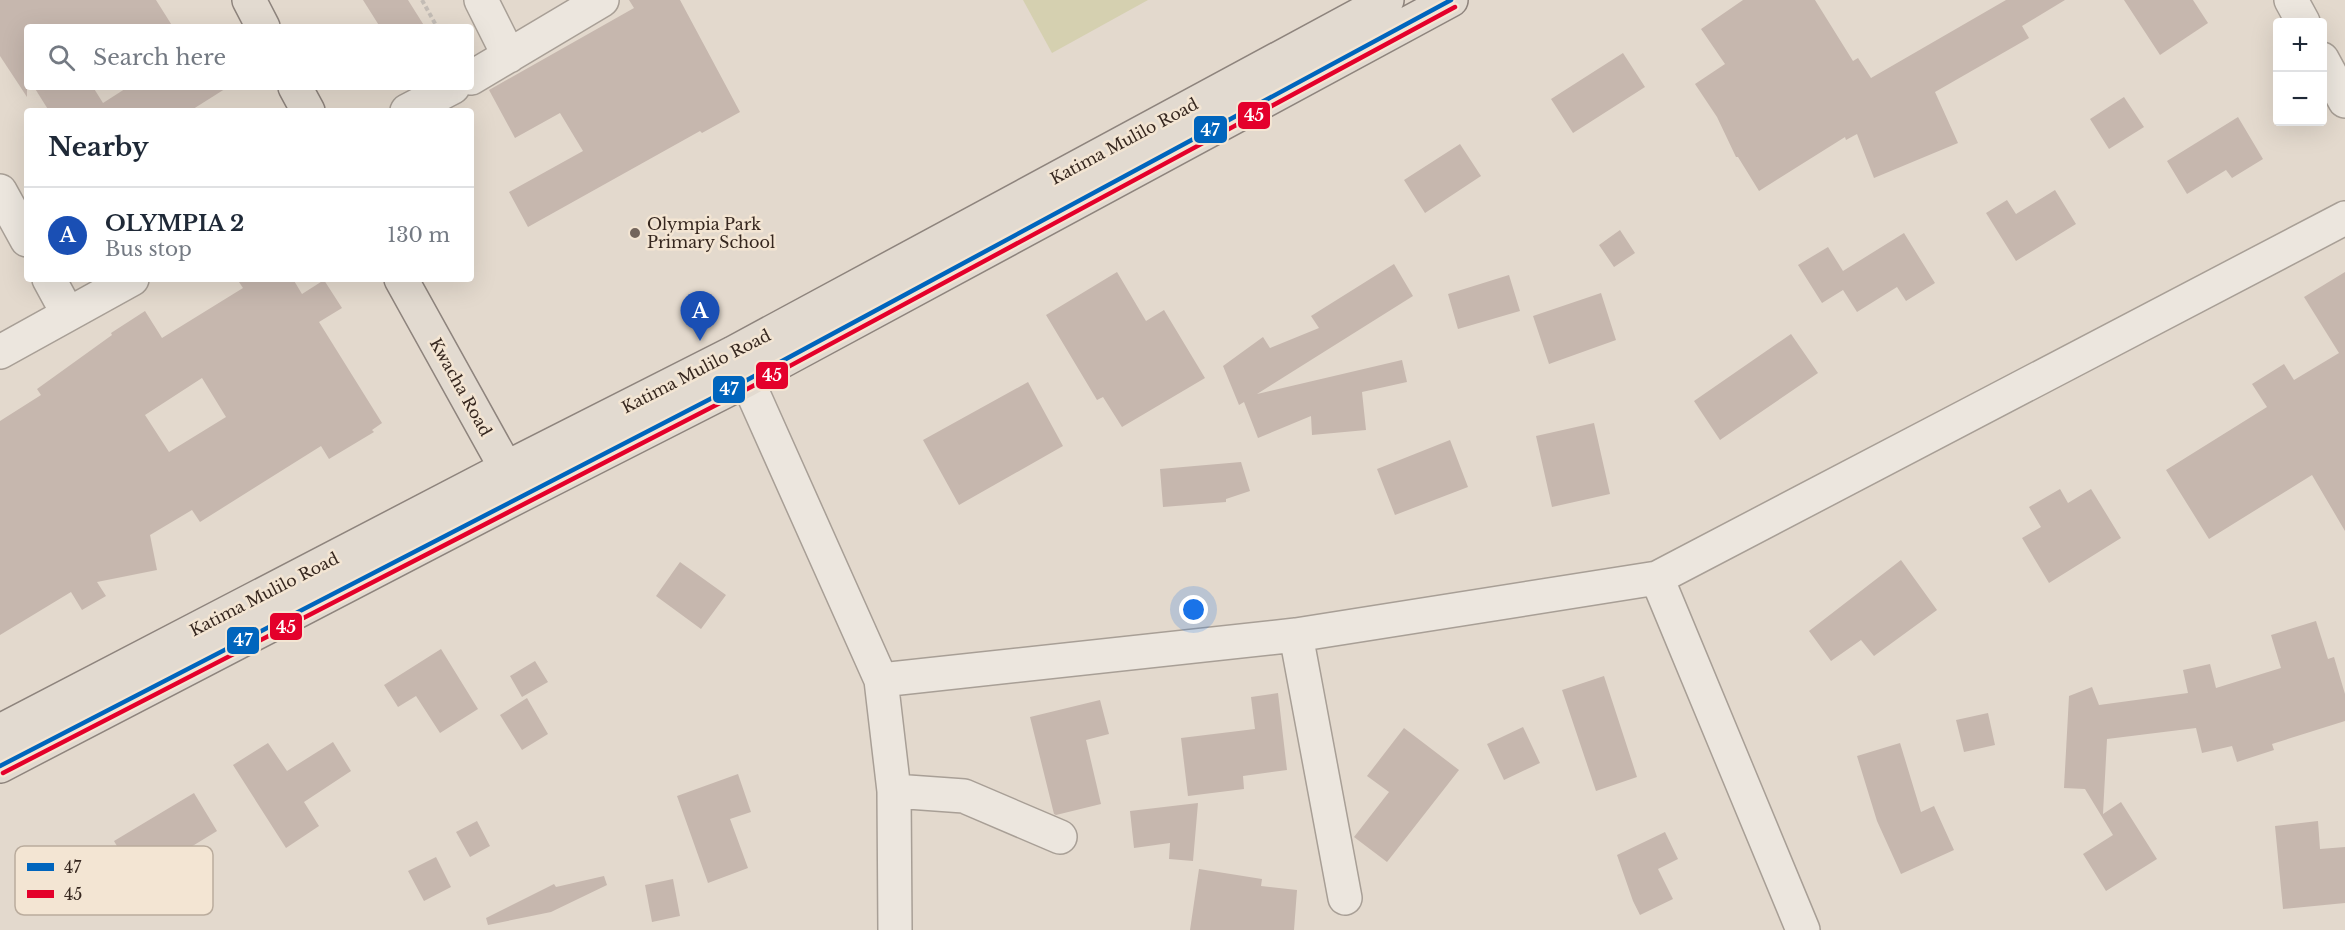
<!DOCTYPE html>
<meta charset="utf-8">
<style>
:root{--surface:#fff;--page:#f6f6f7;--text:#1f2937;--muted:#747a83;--line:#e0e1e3;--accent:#73655c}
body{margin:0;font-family:"Libre Baskerville",serif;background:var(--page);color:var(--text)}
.controls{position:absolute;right:18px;top:18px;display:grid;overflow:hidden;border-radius:6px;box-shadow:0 6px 24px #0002}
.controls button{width:54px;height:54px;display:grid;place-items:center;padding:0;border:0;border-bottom:2px solid var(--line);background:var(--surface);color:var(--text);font:30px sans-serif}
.you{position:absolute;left:1194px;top:610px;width:21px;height:21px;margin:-15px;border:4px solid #fff;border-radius:50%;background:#1a73e8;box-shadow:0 0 0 9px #1a73e833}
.badge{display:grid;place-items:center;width:39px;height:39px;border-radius:50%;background:var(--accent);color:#fff;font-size:20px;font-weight:700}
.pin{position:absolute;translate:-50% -50px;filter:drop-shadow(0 2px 3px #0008)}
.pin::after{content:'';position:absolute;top:32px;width:21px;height:18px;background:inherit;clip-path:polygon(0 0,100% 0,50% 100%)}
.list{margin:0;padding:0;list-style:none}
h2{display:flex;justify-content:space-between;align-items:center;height:78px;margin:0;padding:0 24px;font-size:26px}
h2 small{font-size:20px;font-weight:400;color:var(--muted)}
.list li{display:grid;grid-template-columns:39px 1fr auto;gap:18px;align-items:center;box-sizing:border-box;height:96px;padding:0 24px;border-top:2px solid var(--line)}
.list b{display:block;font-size:22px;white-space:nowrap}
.list p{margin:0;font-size:20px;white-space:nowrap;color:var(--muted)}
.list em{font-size:20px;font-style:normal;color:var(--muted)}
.icon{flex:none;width:33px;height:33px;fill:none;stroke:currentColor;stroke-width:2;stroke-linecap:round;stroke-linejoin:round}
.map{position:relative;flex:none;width:2345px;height:930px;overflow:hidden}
.search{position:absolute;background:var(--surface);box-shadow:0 6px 24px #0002;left:24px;top:24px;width:450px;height:66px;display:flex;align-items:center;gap:15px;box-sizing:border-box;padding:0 21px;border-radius:6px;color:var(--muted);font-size:22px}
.panel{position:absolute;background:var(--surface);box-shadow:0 6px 24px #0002;left:24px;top:108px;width:450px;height:174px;border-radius:6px}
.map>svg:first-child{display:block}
.green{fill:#d5d0b0}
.building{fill:#c6b7ae;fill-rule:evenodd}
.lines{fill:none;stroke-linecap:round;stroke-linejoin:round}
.minor-casing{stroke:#a89f96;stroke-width:36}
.major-casing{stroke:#8e847d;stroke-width:36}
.path{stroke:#c3bcb5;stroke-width:4;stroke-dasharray:4.5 3;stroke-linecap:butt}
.minor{stroke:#ece6de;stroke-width:33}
.major{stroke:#e2dad0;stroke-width:33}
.bus-1-casing{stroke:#f3e5d3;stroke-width:9}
.bus-2-casing{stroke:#f3e5d3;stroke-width:9}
.bus-1{stroke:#0065bd;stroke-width:4.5}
.bus-2{stroke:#e4002b;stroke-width:4.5}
.poi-dot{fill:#73655c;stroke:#f3e5d3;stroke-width:2}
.labels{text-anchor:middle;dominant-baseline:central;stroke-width:5;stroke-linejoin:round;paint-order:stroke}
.street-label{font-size:16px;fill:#36271f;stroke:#f3e5d3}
.poi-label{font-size:16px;fill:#36271f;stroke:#f3e5d3;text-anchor:start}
.key{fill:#f3e5d3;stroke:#baac9d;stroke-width:1.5}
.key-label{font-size:16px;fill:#36271f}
.line-badge{stroke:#f3e5d3;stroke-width:2}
.badge-label{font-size:16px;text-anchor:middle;font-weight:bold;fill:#fff}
</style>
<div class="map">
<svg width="2345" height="930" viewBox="0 0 2345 930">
<rect width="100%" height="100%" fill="#e3d9cd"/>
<path class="green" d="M 1023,0 L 1148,0 L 1052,53 Z"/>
<path class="building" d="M 0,0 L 156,0 L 173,27 L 27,27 L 27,97 L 0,56 Z
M 363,0 L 408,0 L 425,27 L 380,27 Z
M 629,0 L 680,0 L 740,112 L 702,133 L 700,131 L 528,227 L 509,192 L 583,151 L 560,113 L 515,138 L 489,90 L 634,8 Z
M 1743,0 L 1815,0 L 1853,61 L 1858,58 L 1871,78 L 2006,0 L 2065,0 L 2022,26 L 2029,38 L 1935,92 L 1958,143 L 1874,178 L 1857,134 L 1846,140 L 1845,137 L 1759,191 L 1738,157 L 1736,157 L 1717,117 L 1695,84 L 1725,64 L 1701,29 Z
M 2124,0 L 2193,0 L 2208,23 L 2160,55 Z
M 1623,53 L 1645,87 L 1573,133 L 1551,99 Z
M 34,87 L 93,87 L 103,103 L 128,87 L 228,87 L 190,111 L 49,111 Z
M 2124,97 L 2144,127 L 2109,149 L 2090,119 Z
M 2238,117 L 2263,159 L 2232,178 L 2226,170 L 2187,194 L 2167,161 Z
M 1460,144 L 1481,176 L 1425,213 L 1404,180 Z
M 2055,190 L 2076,224 L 2016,261 L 1986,213 L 2007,200 L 2016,214 Z
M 1620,230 L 1635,253 L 1614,267 L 1599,245 Z
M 1904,233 L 1935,283 L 1906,301 L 1897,287 L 1857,312 L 1843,290 L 1822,303 L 1798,265 L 1828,247 L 1843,271 Z
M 1394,264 L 1413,296 L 1257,394 L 1402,360 L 1407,382 L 1362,392 L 1366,430 L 1312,435 L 1311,416 L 1258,438 L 1244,402 L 1239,405 L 1223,366 L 1263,337 L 1270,348 L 1319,328 L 1311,316 Z
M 1117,272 L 1146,321 L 1164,310 L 1205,378 L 1122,427 L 1103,397 L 1097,400 L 1046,315 Z
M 2345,272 L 2345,531 L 2312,475 L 2209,539 L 2166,470 L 2267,407 L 2252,384 L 2284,364 L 2294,380 L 2339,353 L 2304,297 Z
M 1509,275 L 1520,311 L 1458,329 L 1448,294 Z
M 237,279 L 293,279 L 302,294 L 324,280 L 342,308 L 319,322 L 382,423 L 372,430 L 374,432 L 329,459 L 321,446 L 200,522 L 192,510 L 150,535 L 157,570 L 97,582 L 106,596 L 82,610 L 71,592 L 0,635 L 0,421 L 41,395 L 37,389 L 112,335 L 111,333 L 145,311 L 162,338 L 243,288 ZM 202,378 L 226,417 L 169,452 L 145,415 Z
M 1601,293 L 1616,340 L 1549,364 L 1533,316 Z
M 1791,334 L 1818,373 L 1720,440 L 1694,401 Z
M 1028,382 L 1063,446 L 959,505 L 923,440 Z
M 1594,423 L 1610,494 L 1552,507 L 1536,436 Z
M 1450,440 L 1468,487 L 1395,515 L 1377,469 Z
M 1241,462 L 1250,491 L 1226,499 L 1226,502 L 1163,507 L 1160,469 Z
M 2060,489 L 2068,503 L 2091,489 L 2121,538 L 2049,583 L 2022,538 L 2041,527 L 2029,507 Z
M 1901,560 L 1937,610 L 1874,656 L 1861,640 L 1831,661 L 1809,631 Z
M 680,562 L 726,595 L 701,629 L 656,596 Z
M 2316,621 L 2328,659 L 2334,657 L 2345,694 L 2345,721 L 2272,744 L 2274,750 L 2237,762 L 2232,746 L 2202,753 L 2196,728 L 2107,739 L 2103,814 L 2121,802 L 2157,859 L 2106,891 L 2083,854 L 2113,835 L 2085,789 L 2064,788 L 2069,696 L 2092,687 L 2099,705 L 2188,693 L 2183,670 L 2210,664 L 2216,688 L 2281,668 L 2271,635 Z
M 441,649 L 478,709 L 440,733 L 416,696 L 398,707 L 384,685 Z
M 535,661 L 548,682 L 522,697 L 510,676 Z
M 1604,676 L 1637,777 L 1596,791 L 1562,690 Z
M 1278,693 L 1287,770 L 1243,776 L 1244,789 L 1188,796 L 1181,738 L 1255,729 L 1251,697 Z
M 527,698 L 548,734 L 522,750 L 500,715 Z
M 1100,700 L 1109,734 L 1086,740 L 1101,804 L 1056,815 L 1054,814 L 1030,717 Z
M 1988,713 L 1995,745 L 1964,752 L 1956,720 Z
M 1523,727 L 1540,763 L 1504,780 L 1487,744 Z
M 1404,728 L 1459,770 L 1387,862 L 1354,837 L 1389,792 L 1367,776 Z
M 333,742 L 351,771 L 304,802 L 319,826 L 286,848 L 233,765 L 268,743 L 287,771 Z
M 1900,743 L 1921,812 L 1934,806 L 1954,850 L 1901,874 L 1877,821 L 1857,756 Z
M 738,774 L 751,812 L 730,819 L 748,868 L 708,883 L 677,796 Z
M 194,793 L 217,831 L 137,880 L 114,841 Z
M 1198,803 L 1193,861 L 1169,859 L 1170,843 L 1134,848 L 1130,811 Z
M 477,821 L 490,846 L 470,857 L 456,832 Z
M 2318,821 L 2320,849 L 2345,847 L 2345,903 L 2283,909 L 2275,826 Z
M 1665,832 L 1678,859 L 1658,869 L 1673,899 L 1640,915 L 1633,901 L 1617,855 Z
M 436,857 L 451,887 L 424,901 L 408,871 Z
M 1199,869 L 1262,879 L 1261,886 L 1297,890 L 1294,930 L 1190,930 Z
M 604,876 L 607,885 L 551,912 L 488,925 L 486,918 L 554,884 L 556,887 Z
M 673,879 L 680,916 L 652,922 L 645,885 Z"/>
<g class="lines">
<defs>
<path id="minor" d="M 481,0 L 509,56
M 2291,0 L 2303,22
M 2322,59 L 2345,101
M 471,78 L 602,0
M 407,111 L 453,87
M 0,191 L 27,240
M 49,279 L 68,314
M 0,352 L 132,279
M 734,355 L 747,380 L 881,680 L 894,791 L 895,930
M 1657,578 L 1803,930
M 1296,635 L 1345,898
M 881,680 L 1296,635 L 1657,578 L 2345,218
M 894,791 L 964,796 L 1060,837"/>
<path id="major" d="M 249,0 L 263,27
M 295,87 L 308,111
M 401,279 L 517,488
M 0,731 L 506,468 L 733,353 L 1387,0
M 0,766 L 521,495 L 747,380 L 1451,0"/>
</defs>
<use href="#minor" class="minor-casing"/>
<use href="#major" class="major-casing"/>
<path class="path" d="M 422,0 L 437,27"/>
<use href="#minor" class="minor"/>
<use href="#major" class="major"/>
<defs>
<path id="bus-1" d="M 0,766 L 747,380 L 1451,0"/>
<path id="bus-2" d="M 3,773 L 751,387 L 1455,7"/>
</defs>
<use href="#bus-1" class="bus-1-casing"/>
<use href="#bus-2" class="bus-2-casing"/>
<use href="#bus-1" class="bus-1"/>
<use href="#bus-2" class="bus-2"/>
</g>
<circle class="poi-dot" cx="635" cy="233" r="6"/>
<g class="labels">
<g class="street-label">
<text transform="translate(1124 141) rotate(-28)">Katima Mulilo Road</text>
<text transform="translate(696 371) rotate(-27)">Katima Mulilo Road</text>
<text transform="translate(461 387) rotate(61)">Kwacha Road</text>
<text transform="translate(264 594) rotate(-27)">Katima Mulilo Road</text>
</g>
<g class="poi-label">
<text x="647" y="224">Olympia Park<tspan x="647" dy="18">Primary School</tspan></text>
</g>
</g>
<rect x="15" y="846" width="198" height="69" rx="9" class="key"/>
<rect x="27" y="863" width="27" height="8" fill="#0065bd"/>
<rect x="27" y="890" width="27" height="8" fill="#e4002b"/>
<g class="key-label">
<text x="64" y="873">47</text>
<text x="64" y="900">45</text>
</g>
<g class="line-badge">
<rect x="1237" y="101" width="34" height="29" rx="6" fill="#e4002b"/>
<rect x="1193" y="115" width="35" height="29" rx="6" fill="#0065bd"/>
<rect x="755" y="361" width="34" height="29" rx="6" fill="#e4002b"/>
<rect x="712" y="375" width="34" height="29" rx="6" fill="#0065bd"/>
<rect x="269" y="612" width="34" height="29" rx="6" fill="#e4002b"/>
<rect x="226" y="626" width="34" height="29" rx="6" fill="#0065bd"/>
</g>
<g class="badge-label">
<text x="1254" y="121">45</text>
<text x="1210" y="136">47</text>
<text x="772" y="381">45</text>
<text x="729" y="395">47</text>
<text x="286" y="633">45</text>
<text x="243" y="646">47</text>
</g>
</svg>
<div class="controls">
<button>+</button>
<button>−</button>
</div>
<div class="you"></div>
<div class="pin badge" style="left:700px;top:341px;background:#1a4fb4">A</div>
<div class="search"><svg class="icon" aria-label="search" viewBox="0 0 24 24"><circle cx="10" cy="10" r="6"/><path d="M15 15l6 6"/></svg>Search here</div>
<section class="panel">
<h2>Nearby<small></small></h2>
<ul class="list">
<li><span class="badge" style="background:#1a4fb4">A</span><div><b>OLYMPIA 2</b><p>Bus stop</p></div><em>130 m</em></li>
</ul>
</section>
</div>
